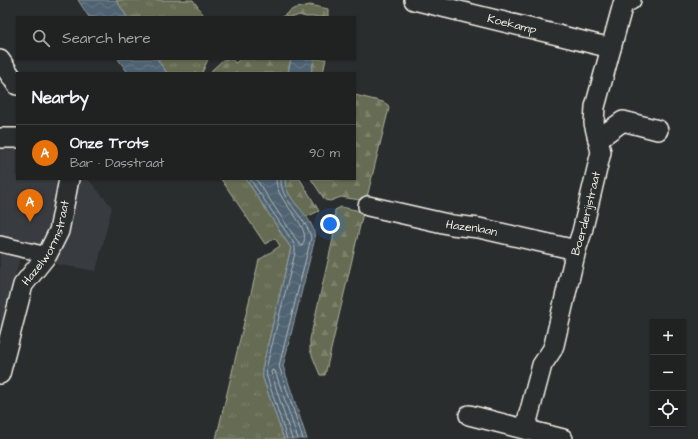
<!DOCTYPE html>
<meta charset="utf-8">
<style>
:root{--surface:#202222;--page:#2d2f2f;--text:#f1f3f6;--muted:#a2a4a5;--line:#3d3f40;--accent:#8c9099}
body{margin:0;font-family:"Architects Daughter",sans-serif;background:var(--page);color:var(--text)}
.controls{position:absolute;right:12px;bottom:12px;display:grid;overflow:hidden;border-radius:0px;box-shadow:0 1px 3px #0004}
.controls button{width:36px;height:36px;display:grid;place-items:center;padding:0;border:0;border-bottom:1px solid var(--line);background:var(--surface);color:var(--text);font:20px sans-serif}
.you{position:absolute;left:330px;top:224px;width:14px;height:14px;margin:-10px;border:3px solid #fff;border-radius:50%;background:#1a73e8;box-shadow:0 0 0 6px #1a73e833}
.badge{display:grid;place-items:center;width:26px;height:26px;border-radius:50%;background:var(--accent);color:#fff;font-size:13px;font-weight:700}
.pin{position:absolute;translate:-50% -33px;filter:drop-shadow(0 1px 2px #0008)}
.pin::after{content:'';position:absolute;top:21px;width:14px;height:12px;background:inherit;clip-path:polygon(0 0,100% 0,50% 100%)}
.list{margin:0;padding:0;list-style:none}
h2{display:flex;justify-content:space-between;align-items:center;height:52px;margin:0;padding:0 16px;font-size:17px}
h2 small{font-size:13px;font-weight:400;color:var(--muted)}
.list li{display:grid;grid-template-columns:26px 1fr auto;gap:12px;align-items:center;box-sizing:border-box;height:56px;padding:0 16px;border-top:1px solid var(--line)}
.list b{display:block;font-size:15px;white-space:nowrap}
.list p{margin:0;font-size:13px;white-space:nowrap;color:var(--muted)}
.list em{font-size:13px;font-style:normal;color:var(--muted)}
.icon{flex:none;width:22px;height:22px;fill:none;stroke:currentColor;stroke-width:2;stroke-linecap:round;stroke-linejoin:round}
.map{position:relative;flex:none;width:698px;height:439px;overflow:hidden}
.search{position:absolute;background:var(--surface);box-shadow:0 1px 3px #0004;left:16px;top:16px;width:340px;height:44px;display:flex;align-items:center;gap:10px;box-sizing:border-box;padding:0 14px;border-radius:0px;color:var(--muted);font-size:15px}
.panel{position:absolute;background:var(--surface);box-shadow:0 1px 3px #0004;left:16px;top:72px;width:340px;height:108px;border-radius:0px}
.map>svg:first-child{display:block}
.built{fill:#393b41}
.grass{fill:url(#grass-tufts);stroke:#adae9d}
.forest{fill:url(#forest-firs);stroke:#adae9d}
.water{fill:url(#water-waves);stroke:#919ca1}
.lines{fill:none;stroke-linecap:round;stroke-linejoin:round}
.shore{stroke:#b2b8b9;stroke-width:1}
.pedestrian-casing{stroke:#f4f1e8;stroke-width:18}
.minor-casing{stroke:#f4f1e8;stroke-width:22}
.pedestrian{stroke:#2a2d2e;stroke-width:15}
.minor{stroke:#2a2d2e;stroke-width:19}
.labels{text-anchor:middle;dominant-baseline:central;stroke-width:3;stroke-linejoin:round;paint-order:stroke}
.street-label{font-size:12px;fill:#f4f1e8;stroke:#2a2d2e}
</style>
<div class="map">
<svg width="698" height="439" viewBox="0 0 698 439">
<defs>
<pattern id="grass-tufts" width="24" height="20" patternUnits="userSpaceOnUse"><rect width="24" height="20" fill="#666c52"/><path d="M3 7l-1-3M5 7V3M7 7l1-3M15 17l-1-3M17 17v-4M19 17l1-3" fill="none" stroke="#7c816b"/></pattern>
<pattern id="forest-firs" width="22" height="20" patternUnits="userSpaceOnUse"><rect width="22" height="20" fill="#666c52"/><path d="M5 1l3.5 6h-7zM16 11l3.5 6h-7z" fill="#7c816b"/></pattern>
<pattern id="water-waves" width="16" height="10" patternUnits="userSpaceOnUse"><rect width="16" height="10" fill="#4f6372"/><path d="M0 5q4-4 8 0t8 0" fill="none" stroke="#697a86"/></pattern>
</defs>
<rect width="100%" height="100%" fill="#2a2d2e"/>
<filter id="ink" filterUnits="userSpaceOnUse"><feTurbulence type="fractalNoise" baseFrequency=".025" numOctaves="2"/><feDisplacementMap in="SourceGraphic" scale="8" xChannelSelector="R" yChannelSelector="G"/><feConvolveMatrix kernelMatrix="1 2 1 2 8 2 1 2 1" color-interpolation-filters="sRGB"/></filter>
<g filter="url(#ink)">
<path class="built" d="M 0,145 L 17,149 L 17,179 L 88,179 L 112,207 L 96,271 L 20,258 L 0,329 Z"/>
<path class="grass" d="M 116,0 L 193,0 L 205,17 L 127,17 Z
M 157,59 L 208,59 L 202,73 L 167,73 Z
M 221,179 L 246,179 L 291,248 L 262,369 L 263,378 L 284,439 L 216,439 L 259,260 L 280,246 L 275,238 L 265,244 Z"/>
<path class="forest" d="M 310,5 L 328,9 L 328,17 L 306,17 L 299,15 L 294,17 L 282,17 L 293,9 Z
M 224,59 L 232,59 L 235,63 L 241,59 L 291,59 L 288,73 L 211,73 L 212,70 Z
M 314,59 L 326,59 L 323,73 L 311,73 Z
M 355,95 L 383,102 L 388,105 L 389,108 L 366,201 L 341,197 L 330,201 L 325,200 L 311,179 L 355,179 Z
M 285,179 L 300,179 L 319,211 L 306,217 C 298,206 284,193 285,179 Z
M 341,207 L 356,210 L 363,213 L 325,375 L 320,375 L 310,350 L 310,339 L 333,239 L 335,210 Z"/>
<path class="water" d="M 78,0 L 116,0 L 127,17 L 89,17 Z
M 118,59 L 157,59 L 167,73 L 128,73 Z
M 291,59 L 314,59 L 311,73 L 288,73 Z
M 246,179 L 285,179 C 284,197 305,210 312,226 C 314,229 314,234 315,238 L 283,366 L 307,439 L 284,439 L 263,378 L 262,369 L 291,248 Z"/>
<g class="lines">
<path class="shore" d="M 250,179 L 293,242 L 295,247 L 295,253 L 266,369 L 267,377 L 287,439
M 256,179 L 300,245 L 302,246 C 315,226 275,203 276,179
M 281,179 C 279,200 307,217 311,238 L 279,366 L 303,439
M 292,439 L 272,375 L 271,372 L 272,370 L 275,371 L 298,439"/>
<defs>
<path id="pedestrian" d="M 0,244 L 47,255"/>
<g id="minor">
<path id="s1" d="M 414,0 L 611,48"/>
<path d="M 0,60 L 17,85"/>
<path d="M 0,138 L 17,138"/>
<path d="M 598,139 L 623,121 L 658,130"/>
<path id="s2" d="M 368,206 L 452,225 L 479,228 L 576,250"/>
<path id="s3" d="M 0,374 L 23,285 L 47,255 L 59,231 L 69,179"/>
<path d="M 469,415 L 563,439"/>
<path id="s4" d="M 525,429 L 542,365 L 552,350 L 554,345 L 576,250 L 582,232 L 601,152 L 594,123 L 595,107 L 623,4 L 631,0"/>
</g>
</defs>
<use href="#pedestrian" class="pedestrian-casing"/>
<use href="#minor" class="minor-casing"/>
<use href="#pedestrian" class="pedestrian"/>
<use href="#minor" class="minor"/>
</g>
</g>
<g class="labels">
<g class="street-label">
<text stroke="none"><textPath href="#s1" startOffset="101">Koekamp</textPath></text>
<text stroke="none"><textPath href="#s4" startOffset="225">Boerderijstraat</textPath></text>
<text stroke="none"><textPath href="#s2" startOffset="106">Hazenlaan</textPath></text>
<text stroke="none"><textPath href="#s3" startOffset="141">Hazelwormstraat</textPath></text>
</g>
</g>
</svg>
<div class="controls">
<button>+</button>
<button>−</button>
<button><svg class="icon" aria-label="locate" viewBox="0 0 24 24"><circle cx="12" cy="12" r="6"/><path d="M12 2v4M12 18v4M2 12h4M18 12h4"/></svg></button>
</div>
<div class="you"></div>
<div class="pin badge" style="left:30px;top:222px;background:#e8710a">A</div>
<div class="search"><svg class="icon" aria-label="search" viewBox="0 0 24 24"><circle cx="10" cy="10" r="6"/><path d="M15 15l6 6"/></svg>Search here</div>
<section class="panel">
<h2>Nearby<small></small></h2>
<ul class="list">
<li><span class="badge" style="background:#e8710a">A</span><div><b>Onze Trots</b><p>Bar · Dasstraat</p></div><em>90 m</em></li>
</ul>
</section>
</div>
